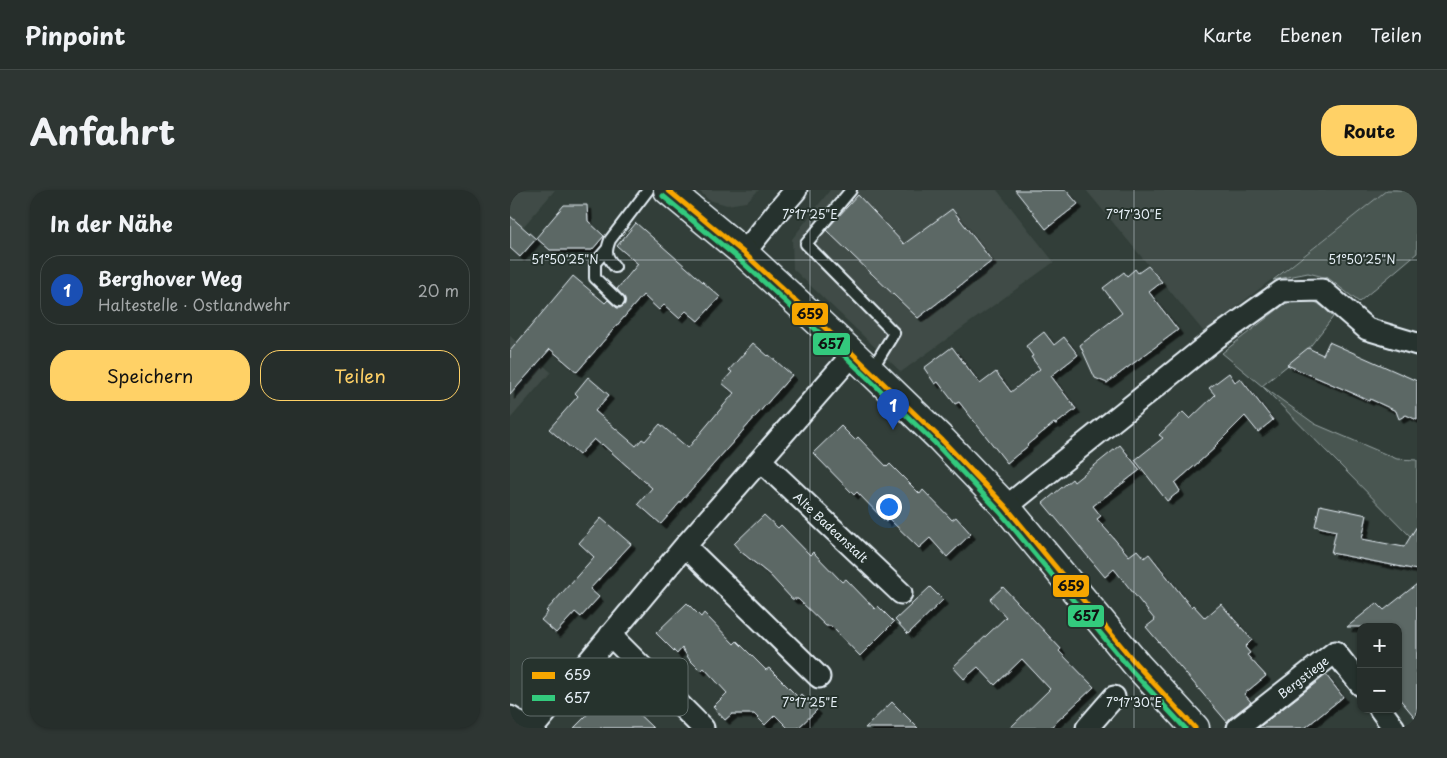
<!DOCTYPE html>
<html lang="de">
<meta charset="utf-8">
<style>
:root{--surface:#262e2b;--page:#2e3633;--text:#f1f3f6;--muted:#a4a8a9;--line:#424a47;--accent:#ffd166}
body{margin:0;font-family:"Playpen Sans",sans-serif;background:var(--page);color:var(--text)}
.controls{position:absolute;right:15px;bottom:15px;display:grid;overflow:hidden;border-radius:10px;box-shadow:0 1px 4px #0004}
.controls button{width:45px;height:45px;display:grid;place-items:center;padding:0;border:0;border-bottom:1px solid var(--line);background:var(--surface);color:var(--text);font:25px sans-serif}
.you{position:absolute;left:378px;top:316px;width:18px;height:18px;margin:-12px;border:4px solid #fff;border-radius:50%;background:#1a73e8;box-shadow:0 0 0 8px #1a73e833}
.badge{display:grid;place-items:center;width:32px;height:32px;border-radius:50%;background:var(--accent);color:#fff;font-size:16px;font-weight:700}
.pin{position:absolute;translate:-50% -41px;filter:drop-shadow(0 1px 2px #0008)}
.pin::after{content:'';position:absolute;top:26px;width:18px;height:15px;background:inherit;clip-path:polygon(0 0,100% 0,50% 100%)}
.list{margin:0;padding:0;list-style:none}
h2{display:flex;justify-content:space-between;align-items:center;height:65px;margin:0;padding:0 20px;font-size:21px}
h2 small{font-size:16px;font-weight:400;color:var(--muted)}
.list li{display:grid;grid-template-columns:32px 1fr auto;gap:15px;align-items:center;box-sizing:border-box;height:70px;margin:0 10px 10px;padding:0 10px;border:1px solid var(--line);border-radius:20px}
.list b{display:block;font-size:19px;white-space:nowrap}
.list p{margin:0;font-size:16px;white-space:nowrap;color:var(--muted)}
.list em{font-size:16px;font-style:normal;color:var(--muted)}
.actions{display:flex;gap:10px;padding:15px 20px}
.actions a{flex:1;padding:11px 0;border:1px solid var(--accent);border-radius:20px;text-align:center;font-size:18px;color:var(--accent)}
.actions .main{background:var(--accent);color:#111}
.map{position:relative;flex:none;width:907px;height:538px;overflow:hidden;border-radius:20px}
header{display:flex;align-items:center;gap:30px;box-sizing:border-box;height:70px;padding:0 25px;background:var(--surface);border-bottom:1px solid var(--line)}
header strong{font-size:24px}
nav{display:flex;gap:28px;margin-inline-start:auto;font-size:18px}
.intro{display:flex;align-items:center;justify-content:space-between;box-sizing:border-box;height:120px;padding:0 30px}
h1{margin:0;font-size:35px}
.button{padding:12px 22px;border-radius:20px;background:var(--accent);color:#111;font-size:18px;font-weight:700}
main{display:flex;gap:30px;padding:0 30px}
aside{flex:1;background:var(--surface);border-radius:20px;box-shadow:0 1px 4px #0004}
.map>svg:first-child{display:block}
.built{fill:#3f4b46}
.green{fill:#495651;stroke:#98a4a4}
.building{fill:#5c6865;stroke:#e8f1f8;filter:url(#shadow)}
.lines{fill:none;stroke-linecap:round;stroke-linejoin:round}
.lane-casing{stroke:#e8f1f8;stroke-width:14}
.street-casing{stroke:#e8f1f8;stroke-width:25}
.secondary-casing{stroke:#e8f1f8;stroke-width:31}
.lane{stroke:#26332d;stroke-width:10}
.street{stroke:#26332d;stroke-width:21}
.secondary{stroke:#26332d;stroke-width:28}
.bus-1-casing{stroke:#26332d;stroke-width:9}
.bus-2-casing{stroke:#26332d;stroke-width:9}
.bus-1{stroke:#f7a600;stroke-width:5}
.bus-2{stroke:#33ca7d;stroke-width:5}
.ticks{fill:none;stroke:#e8f1f8;stroke-width:1;stroke-opacity:0.45}
.labels{text-anchor:middle;dominant-baseline:central;stroke-width:4;stroke-linejoin:round;paint-order:stroke}
.street-label{font-size:12px;fill:#e8f1f8;stroke:#26332d}
.key{fill:#26332d;stroke:#606c6a;stroke-width:1}
.key-label{font-size:14px;fill:#e8f1f8}
.ticks-label{font-size:12px;text-anchor:middle;fill:#e8f1f8;stroke:#26332d;stroke-width:4;stroke-linejoin:round;paint-order:stroke}
.line-badge{stroke:#26332d;stroke-width:2}
.pale-badge-label{font-size:14px;text-anchor:middle;font-weight:bold;fill:#111}
</style>
<header>
<strong>Pinpoint</strong>
<nav><a>Karte</a><a>Ebenen</a><a>Teilen</a></nav>
</header>
<div class="intro"><h1>Anfahrt</h1><a class="button">Route</a></div>
<main>
<aside>
<h2>In der Nähe<small></small></h2>
<ul class="list">
<li><span class="badge" style="background:#1a4fb4">1</span><div><b>Berghover Weg</b><p>Haltestelle · Ostlandwehr</p></div><em>20 m</em></li>
</ul>
<div class="actions"><a class="main">Speichern</a><a>Teilen</a></div>
</aside>
<div class="map">
<svg width="907" height="538" viewBox="0 0 907 538">
<defs>
<filter id="shadow"><feDropShadow dx="4.5" dy="4.5" stdDeviation="0" flood-color="#0009"/></filter>
</defs>
<rect width="100%" height="100%" fill="#323e39"/>
<filter id="ink" filterUnits="userSpaceOnUse"><feTurbulence type="fractalNoise" baseFrequency=".02" numOctaves="2"/><feDisplacementMap in="SourceGraphic" scale="10" xChannelSelector="R" yChannelSelector="G"/><feConvolveMatrix kernelMatrix="1 2 1 2 8 2 1 2 1" color-interpolation-filters="sRGB"/></filter>
<g filter="url(#ink)">
<path class="built" d="M 0,0 L 45,0 L 0,52 Z
M 188,0 L 249,0 L 236,12 L 217,15 L 199,10 Z
M 320,0 L 487,0 L 544,72 L 391,182 L 283,79 L 282,49 Z
M 576,0 L 877,0 L 694,142 Z
M 0,146 L 41,182 L 0,229 Z"/>
<path class="green" d="M 877,0 L 907,0 L 907,63 L 849,112 L 818,88 L 798,83 L 763,90 Z
M 790,109 C 806,109 812,116 823,127 L 798,159 L 752,196 L 805,234 L 887,269 L 907,270 L 907,353 L 752,196 L 712,163 L 776,113 Z"/>
<path class="building" d="M 505,0 L 556,0 L 568,14 L 536,39 Z
M 348,5 L 394,54 L 442,19 L 482,71 L 408,128 L 316,40 Z
M 54,15 L 77,15 L 78,31 L 94,46 L 82,60 L 40,60 L 26,48 Z
M 0,26 L 26,49 L 10,67 L 0,58 Z
M 126,33 L 210,107 L 188,131 L 176,121 L 169,128 L 154,115 L 149,120 L 133,105 L 67,182 L 40,159 L 0,205 L 0,161 L 63,86 L 95,113 L 98,110 L 107,118 L 110,118 L 114,115 L 115,109 L 107,99 L 128,74 L 107,56 Z
M 638,76 L 652,92 L 639,102 L 668,140 L 597,193 L 585,188 L 570,155 L 612,123 L 593,98 L 614,82 L 617,86 L 625,79 L 628,83 Z
M 534,142 L 544,155 L 554,147 L 568,165 L 541,186 L 566,219 L 546,234 L 544,233 L 517,255 L 518,256 L 497,273 L 449,212 L 445,214 L 428,192 L 425,194 L 414,178 L 442,157 L 470,194 L 486,182 L 501,202 L 530,179 L 521,167 L 523,166 L 516,156 Z
M 819,152 L 907,191 L 907,230 L 896,225 L 889,229 L 886,221 L 860,209 L 859,211 L 847,205 L 777,175 L 798,158 L 813,165 Z
M 243,153 L 258,166 L 259,165 L 282,185 L 151,334 L 128,314 L 142,298 L 92,254 L 91,255 L 84,249 L 69,265 L 39,239 L 68,206 L 65,203 L 78,187 L 99,205 L 85,221 L 126,256 L 132,249 L 135,251 L 150,234 L 178,258 L 224,203 L 212,193 L 222,182 L 219,180 Z
M 719,183 L 725,192 L 730,188 L 763,230 L 748,242 L 735,226 L 705,256 L 706,257 L 665,293 L 670,301 L 657,311 L 625,270 L 653,248 L 649,245 L 673,222 L 680,229 L 705,205 L 699,198 Z
M 331,236 L 345,250 L 348,247 L 377,277 L 380,274 L 410,304 L 413,300 L 442,330 L 446,327 L 461,344 L 437,367 L 420,348 L 409,358 L 379,329 L 376,332 L 347,302 L 344,305 L 303,263 Z
M 610,255 L 630,280 L 583,316 L 591,326 L 587,329 L 619,366 L 627,360 L 634,368 L 639,364 L 681,417 L 683,415 L 695,428 L 711,414 L 742,450 L 735,457 L 740,463 L 737,465 L 756,486 L 734,504 L 741,512 L 720,528 L 717,532 L 636,437 L 645,430 L 604,379 L 595,387 L 533,313 L 562,289 L 564,292 Z
M 810,315 L 857,325 L 852,349 L 894,357 L 907,336 L 907,380 L 821,363 L 826,341 L 805,336 Z
M 254,325 L 268,338 L 271,335 L 300,365 L 303,362 L 332,392 L 336,389 L 365,419 L 368,416 L 384,432 L 350,466 L 324,439 L 321,436 L 316,436 L 288,409 L 282,409 L 260,385 L 230,361 L 224,354 Z
M 91,328 L 121,354 L 80,399 L 89,407 L 71,427 L 65,422 L 46,443 L 31,430 L 38,422 L 36,421 L 84,367 L 69,353 Z
M 907,394 L 907,530 L 888,507 L 888,437 L 837,437 L 867,413 L 874,420 Z
M 420,397 L 433,410 L 398,444 L 385,430 Z
M 493,397 L 551,459 L 549,461 L 584,497 L 540,538 L 500,538 L 540,499 L 512,469 L 485,495 L 468,477 L 454,489 L 443,477 L 496,427 L 480,409 Z
M 177,413 L 191,427 L 194,423 L 224,454 L 227,451 L 256,480 L 259,478 L 288,507 L 291,504 L 307,520 L 288,538 L 278,538 L 265,525 L 255,535 L 244,524 L 222,524 L 215,530 L 203,517 L 217,503 L 194,478 L 191,481 L 179,469 L 172,458 L 167,464 L 146,443 Z
M 816,485 L 833,507 L 795,538 L 748,538 Z
M 100,502 L 114,516 L 117,513 L 143,538 L 64,538 Z
M 382,512 L 408,538 L 355,538 Z"/>
<g class="lines">
<defs>
<path id="lane" d="M 341,0 L 296,54 L 384,143 L 362,179
M 97,59 L 85,73 L 85,88 L 109,111
M 105,77 C 96,66 95,63 100,50 L 138,0"/>
<path id="street" d="M 234,63 L 266,23 L 286,0
M 251,271 L 391,403
M 496,317 L 706,148 L 772,101 L 812,100 L 857,139 L 907,154
M 175,356 L 309,487
M 100,445 L 193,538
M 870,519 L 884,538
M 0,527 L 17,538
M 23,538 L 175,356 L 343,164
M 577,538 L 604,507
M 728,538 L 825,462 L 851,495"/>
<path id="secondary" d="M 158,0 L 234,63 L 343,164 L 430,248 L 496,317 L 627,475 L 685,538"/>
</defs>
<use href="#lane" class="lane-casing"/>
<use href="#street" class="street-casing"/>
<use href="#secondary" class="secondary-casing"/>
<use href="#lane" class="lane"/>
<use href="#street" class="street"/>
<use href="#secondary" class="secondary"/>
<defs>
<path id="bus-1" d="M 158,0 L 234,63 L 343,164 L 430,248 L 496,317 L 627,475 L 685,538"/>
<path id="bus-2" d="M 153,6 L 229,69 L 338,169 L 425,253 L 490,322 L 621,480 L 675,538"/>
</defs>
<use href="#bus-1" class="bus-1-casing"/>
<use href="#bus-2" class="bus-2-casing"/>
<use href="#bus-1" class="bus-1"/>
<use href="#bus-2" class="bus-2"/>
</g>
</g>
<path class="ticks" d="M 300,0 L 300,538M 624,0 L 624,538M 0,70 L 907,70"/>
<g class="labels">
<g class="street-label">
<text transform="translate(321 337) rotate(43)">Alte Badeanstalt</text>
<text transform="translate(793 487) rotate(-38)">Bergstiege</text>
</g>
</g>
<rect x="12" y="468" width="166" height="58" rx="8" class="key"/>
<rect x="22" y="482" width="23" height="7" fill="#f7a600"/>
<rect x="22" y="505" width="23" height="6" fill="#33ca7d"/>
<g class="key-label">
<text x="54" y="490">659</text>
<text x="54" y="513">657</text>
</g>
<g class="ticks-label">
<text x="300" y="29">7°17'25"E</text>
<text x="624" y="29">7°17'30"E</text>
<text x="55" y="74">51°50'25"N</text>
<text x="852" y="74">51°50'25"N</text>
<text x="300" y="517">7°17'25"E</text>
<text x="624" y="517">7°17'30"E</text>
</g>
<g class="line-badge">
<rect x="281" y="112" width="38" height="24" rx="5" fill="#f7a600"/>
<rect x="302" y="142" width="39" height="24" rx="5" fill="#33ca7d"/>
<rect x="542" y="384" width="38" height="24" rx="5" fill="#f7a600"/>
<rect x="557" y="414" width="38" height="24" rx="5" fill="#33ca7d"/>
</g>
<g class="pale-badge-label">
<text x="300" y="129">659</text>
<text x="321" y="159">657</text>
<text x="561" y="401">659</text>
<text x="576" y="431">657</text>
</g>
</svg>
<div class="controls">
<button>+</button>
<button>−</button>
</div>
<div class="you"></div>
<div class="pin badge" style="left:383px;top:240px;background:#1a4fb4">1</div>
</div>
</main>
